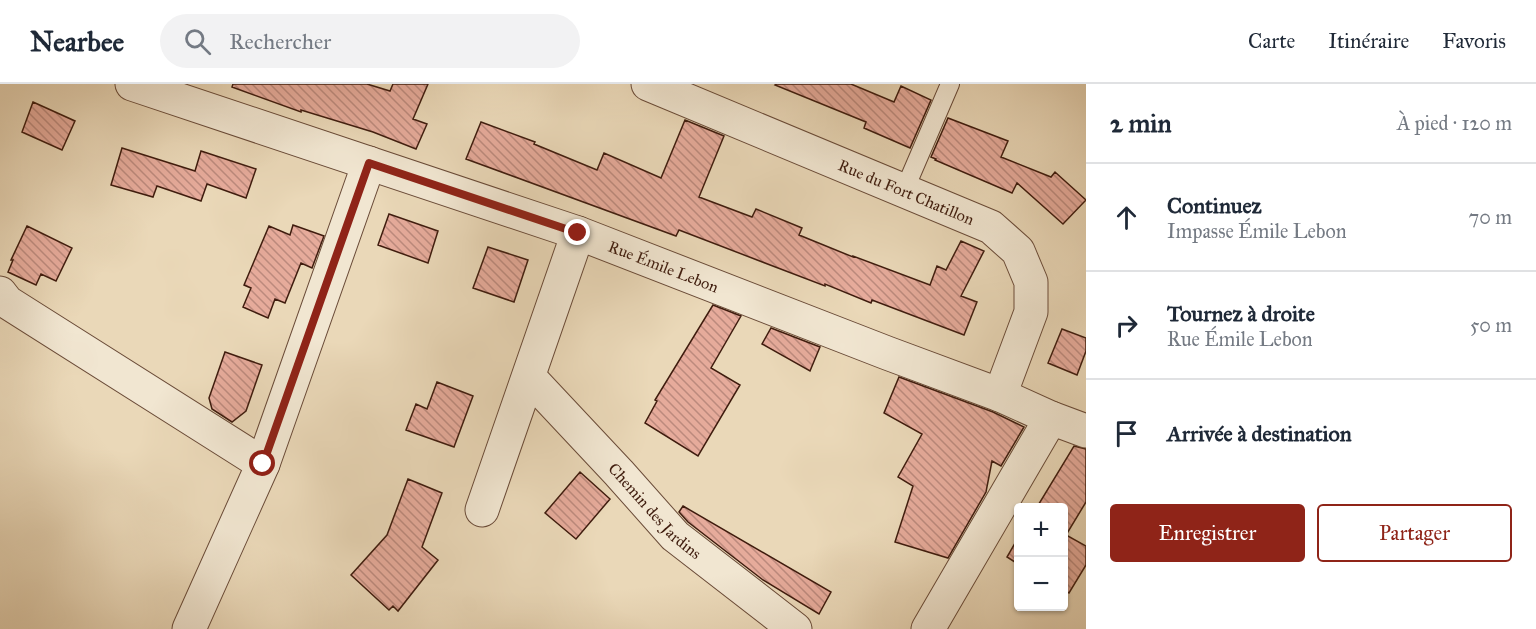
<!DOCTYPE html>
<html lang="fr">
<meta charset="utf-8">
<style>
:root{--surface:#fff;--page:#f2f2f3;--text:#1f2937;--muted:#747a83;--line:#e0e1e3;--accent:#8f2418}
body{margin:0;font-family:"IM FELL Great Primer",serif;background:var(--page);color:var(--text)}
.controls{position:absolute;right:18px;bottom:18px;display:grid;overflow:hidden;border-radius:6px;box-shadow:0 2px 4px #0004}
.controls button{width:54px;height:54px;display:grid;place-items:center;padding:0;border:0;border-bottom:2px solid var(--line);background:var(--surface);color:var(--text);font:30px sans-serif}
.stop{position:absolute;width:18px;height:18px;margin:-14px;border:4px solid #8f2418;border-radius:50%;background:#fff}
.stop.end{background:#8f2418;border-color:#fff;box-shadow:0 2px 6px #0008}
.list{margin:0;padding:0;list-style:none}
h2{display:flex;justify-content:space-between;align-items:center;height:78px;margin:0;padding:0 24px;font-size:26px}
h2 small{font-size:20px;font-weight:400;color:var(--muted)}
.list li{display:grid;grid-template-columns:39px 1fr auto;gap:18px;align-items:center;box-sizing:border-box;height:108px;padding:0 24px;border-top:2px solid var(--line)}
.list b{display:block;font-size:22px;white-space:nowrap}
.list p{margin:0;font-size:20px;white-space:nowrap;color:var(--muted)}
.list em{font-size:20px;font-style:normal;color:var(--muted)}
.actions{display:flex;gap:12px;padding:18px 24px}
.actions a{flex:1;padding:14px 0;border:2px solid var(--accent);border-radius:6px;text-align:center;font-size:21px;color:var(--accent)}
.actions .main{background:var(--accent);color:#fff}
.icon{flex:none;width:33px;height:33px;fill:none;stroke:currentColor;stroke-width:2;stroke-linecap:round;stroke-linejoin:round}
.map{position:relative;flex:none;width:1086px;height:545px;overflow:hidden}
header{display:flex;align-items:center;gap:36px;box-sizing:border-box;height:84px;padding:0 30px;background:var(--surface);border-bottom:2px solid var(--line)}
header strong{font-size:28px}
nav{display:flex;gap:33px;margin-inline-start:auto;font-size:21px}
.search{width:420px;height:54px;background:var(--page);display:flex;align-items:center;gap:15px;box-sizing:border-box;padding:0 21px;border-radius:33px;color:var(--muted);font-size:22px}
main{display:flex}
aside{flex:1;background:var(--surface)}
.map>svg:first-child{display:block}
.building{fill:url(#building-back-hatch);stroke:#3f1c0e;stroke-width:1.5}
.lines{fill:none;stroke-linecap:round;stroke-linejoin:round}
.service-casing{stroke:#6a4b38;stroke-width:20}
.minor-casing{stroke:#6a4b38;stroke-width:35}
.tertiary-casing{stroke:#6a4b38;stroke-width:35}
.service{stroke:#f1e6d1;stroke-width:18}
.minor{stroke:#f1e6d1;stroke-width:33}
.tertiary{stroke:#f1e6d1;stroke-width:33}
.route{stroke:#8f2418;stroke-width:8}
.labels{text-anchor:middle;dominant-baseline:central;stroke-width:6;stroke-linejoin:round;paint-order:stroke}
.street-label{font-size:16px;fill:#3f1c0e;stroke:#f1e6d1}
</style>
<header>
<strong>Nearbee</strong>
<div class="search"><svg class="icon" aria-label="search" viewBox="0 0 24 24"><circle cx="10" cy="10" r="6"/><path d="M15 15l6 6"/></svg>Rechercher</div>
<nav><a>Carte</a><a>Itinéraire</a><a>Favoris</a></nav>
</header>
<main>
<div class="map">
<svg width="1086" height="545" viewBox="0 0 1086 545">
<defs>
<pattern id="building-back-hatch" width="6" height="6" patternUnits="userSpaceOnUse" patternTransform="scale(1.5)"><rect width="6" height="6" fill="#e6ab9b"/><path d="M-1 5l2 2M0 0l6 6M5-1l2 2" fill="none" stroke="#bc8a7d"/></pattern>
</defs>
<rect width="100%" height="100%" fill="#ead8b8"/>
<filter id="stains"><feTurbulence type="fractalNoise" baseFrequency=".00333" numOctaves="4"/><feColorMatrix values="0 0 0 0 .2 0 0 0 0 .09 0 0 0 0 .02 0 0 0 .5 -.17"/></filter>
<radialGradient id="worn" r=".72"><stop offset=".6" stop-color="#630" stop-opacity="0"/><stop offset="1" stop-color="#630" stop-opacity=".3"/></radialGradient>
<path class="building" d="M 233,0 L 367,0 L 390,7 L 393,0 L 428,0 L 413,35 L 427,40 L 416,65 L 373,48 L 301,26 L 301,28 L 232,3 Z
M 776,0 L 851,0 L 894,18 L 901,2 L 931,16 L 910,64 L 864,44 L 866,38 L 775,1 Z
M 33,18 L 75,37 L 62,66 L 22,48 Z
M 948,34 L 1008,57 L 1001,73 L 1051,93 L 1055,88 L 1086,116 L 1063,140 L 1017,99 L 1012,109 L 935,76 L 936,75 L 931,73 Z
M 685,36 L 724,52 L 699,113 L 752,133 L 756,125 L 802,144 L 799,151 L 853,173 L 853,172 L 930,201 L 937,182 L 946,186 L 961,157 L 984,167 L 961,212 L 977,218 L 964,251 L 872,216 L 871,219 L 825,200 L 825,202 L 679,146 L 676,152 L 466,75 L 481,38 L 535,58 L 534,60 L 597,86 L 604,69 L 661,94 Z
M 122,64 L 195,87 L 201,67 L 256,85 L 246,114 L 207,100 L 201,117 L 157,102 L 153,113 L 111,101 Z
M 389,130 L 438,147 L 428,179 L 378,161 Z
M 293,141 L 324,152 L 312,184 L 301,179 L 285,219 L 275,215 L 268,234 L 243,223 L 251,204 L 244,201 L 269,142 L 290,151 Z
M 27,142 L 72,164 L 56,197 L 41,190 L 36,201 L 8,188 L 13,176 L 11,176 Z
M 488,163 L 528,176 L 514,218 L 473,204 Z
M 713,221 L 741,232 L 711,284 L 740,301 L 698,372 L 645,339 L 657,317 L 655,316 Z
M 771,244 L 820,263 L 810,287 L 762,260 Z
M 1062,245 L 1086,254 L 1086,267 L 1077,291 L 1048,279 Z
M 225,268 L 262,281 L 246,327 L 232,338 L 212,325 L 209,314 Z
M 899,293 L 993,328 L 1024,343 L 1001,382 L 992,377 L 986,408 L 948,474 L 895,458 L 913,402 L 898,393 L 922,350 L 884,329 Z
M 437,298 L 473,312 L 454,363 L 406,346 L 416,320 L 427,325 Z
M 1074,362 L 1086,365 L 1086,418 L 1066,451 L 1086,462 L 1086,481 L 1069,509 L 1064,506 L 1064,423 L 1037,423 Z
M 580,388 L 610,415 L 576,455 L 545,429 Z
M 408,395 L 442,409 L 422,463 L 438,476 L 398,527 L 393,522 L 389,526 L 351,491 L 387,451 Z
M 683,422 L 831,508 L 819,530 L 763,496 L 688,438 L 679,428 Z
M 1018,454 L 1018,480 L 1007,473 Z"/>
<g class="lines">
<defs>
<path id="service" d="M 904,107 L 950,0"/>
<g id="minor">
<path id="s1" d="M 648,0 L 991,143 L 1018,167 L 1031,198 L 1031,228 L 1000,311"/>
<path d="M 0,209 L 7,218 L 263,380"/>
<path id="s2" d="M 529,293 L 619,389 L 675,452 L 795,545"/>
<path d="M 482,426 L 578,149"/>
<path d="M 189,545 L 263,380 L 369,79"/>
<path d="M 928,545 L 1051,334"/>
</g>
<g id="tertiary">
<path id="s3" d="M 132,0 L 578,149 L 887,269 L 1000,311 L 1051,334 L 1086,347"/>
</g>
</defs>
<use href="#service" class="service-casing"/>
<use href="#minor" class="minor-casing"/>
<use href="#tertiary" class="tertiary-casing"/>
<use href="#service" class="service"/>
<use href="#minor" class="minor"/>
<use href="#tertiary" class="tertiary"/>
</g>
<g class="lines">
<path class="route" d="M 263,380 L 369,79 L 578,149"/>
</g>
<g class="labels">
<g class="street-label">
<text stroke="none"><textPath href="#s1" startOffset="280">Rue du Fort Chatillon</textPath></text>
<text stroke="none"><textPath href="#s3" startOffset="562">Rue Émile Lebon</textPath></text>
<text stroke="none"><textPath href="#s2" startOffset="184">Chemin des Jardins</textPath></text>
</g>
</g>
<rect width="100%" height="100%" filter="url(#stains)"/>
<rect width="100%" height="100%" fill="url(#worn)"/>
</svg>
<div class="controls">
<button>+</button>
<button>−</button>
</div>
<div class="stop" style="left:263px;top:380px"></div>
<div class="stop end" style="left:578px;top:149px"></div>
</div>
<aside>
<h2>2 min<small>À pied · 120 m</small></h2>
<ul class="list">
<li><svg class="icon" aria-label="ahead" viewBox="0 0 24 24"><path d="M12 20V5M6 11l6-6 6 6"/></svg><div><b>Continuez</b><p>Impasse Émile Lebon</p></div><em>70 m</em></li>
<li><svg class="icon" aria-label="right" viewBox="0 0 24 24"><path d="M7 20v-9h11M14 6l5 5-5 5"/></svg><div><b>Tournez à droite</b><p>Rue Émile Lebon</p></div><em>50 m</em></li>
<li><svg class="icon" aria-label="arrive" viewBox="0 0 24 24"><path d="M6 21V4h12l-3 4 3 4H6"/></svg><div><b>Arrivée à destination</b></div></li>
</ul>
<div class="actions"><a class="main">Enregistrer</a><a>Partager</a></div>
</aside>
</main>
